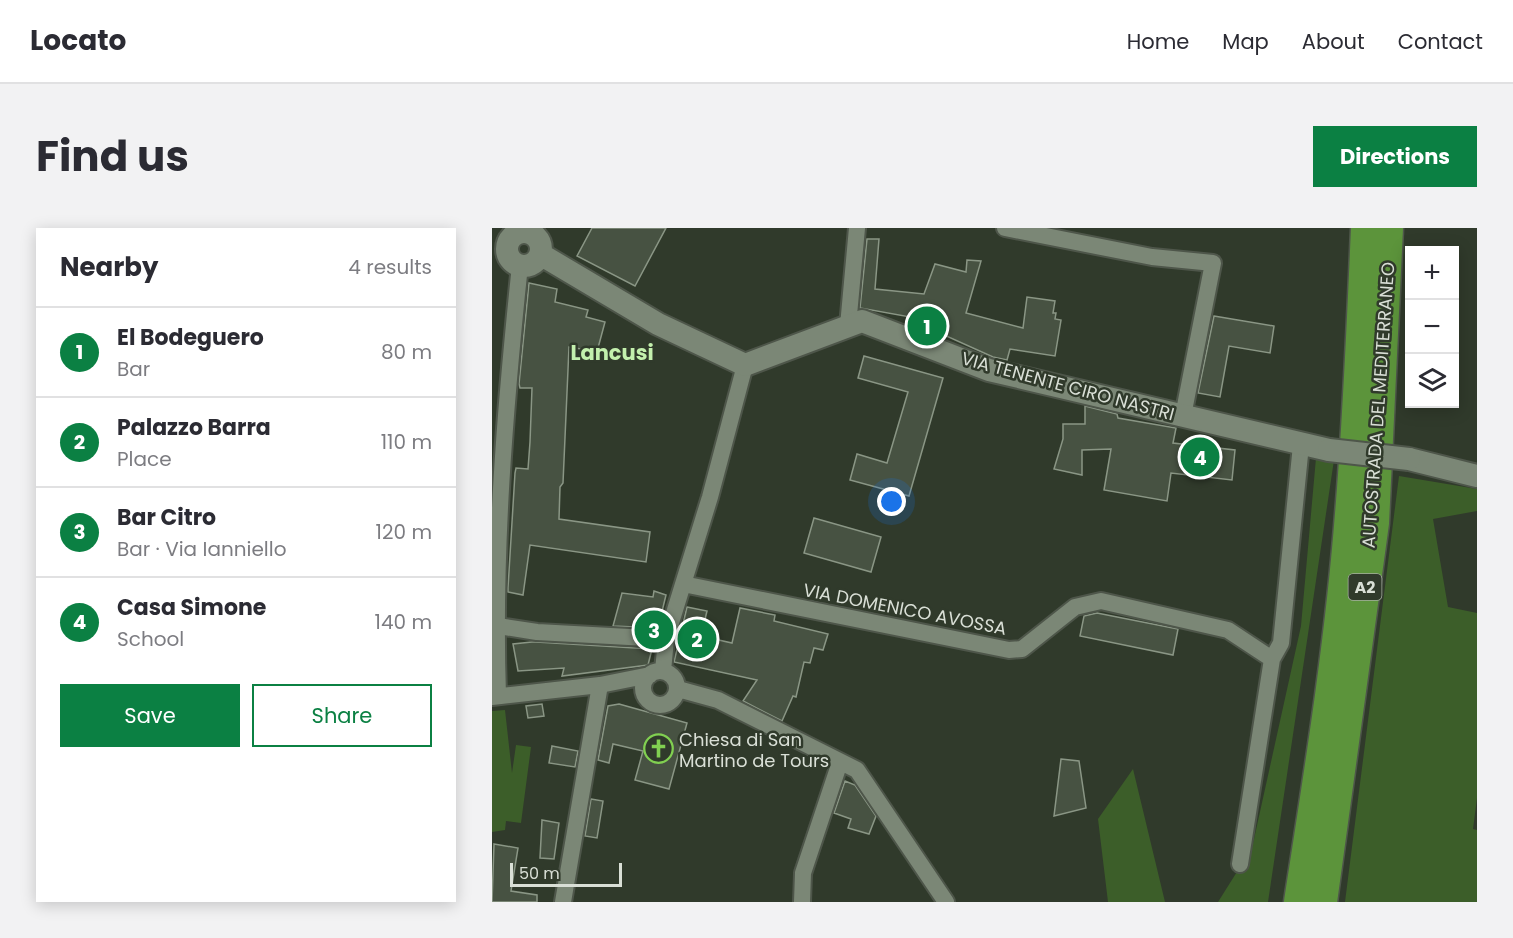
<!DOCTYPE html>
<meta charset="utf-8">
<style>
:root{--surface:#fff;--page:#f2f2f3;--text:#2b2b33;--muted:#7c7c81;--line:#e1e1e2;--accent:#0b8043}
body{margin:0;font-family:Poppins,sans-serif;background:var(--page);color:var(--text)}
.controls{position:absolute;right:18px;top:18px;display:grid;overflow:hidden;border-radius:0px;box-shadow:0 3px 15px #0003}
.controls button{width:54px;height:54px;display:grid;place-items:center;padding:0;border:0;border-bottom:2px solid var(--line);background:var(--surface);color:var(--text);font:30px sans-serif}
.scale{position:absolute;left:18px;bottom:15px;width:112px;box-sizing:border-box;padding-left:6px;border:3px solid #d9dfd6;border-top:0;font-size:16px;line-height:21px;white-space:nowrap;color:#d9dfd6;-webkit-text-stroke:4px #303a2b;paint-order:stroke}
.you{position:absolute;left:400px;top:274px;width:21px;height:21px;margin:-15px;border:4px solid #fff;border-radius:50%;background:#1a73e8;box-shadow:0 0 0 9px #1a73e833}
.badge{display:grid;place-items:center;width:39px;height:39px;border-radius:50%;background:var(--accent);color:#fff;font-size:20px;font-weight:700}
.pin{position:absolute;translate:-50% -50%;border:3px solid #fff;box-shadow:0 2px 6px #0006}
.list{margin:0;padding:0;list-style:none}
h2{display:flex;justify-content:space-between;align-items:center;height:78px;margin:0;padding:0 24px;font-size:26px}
h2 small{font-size:20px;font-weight:400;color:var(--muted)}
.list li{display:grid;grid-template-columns:39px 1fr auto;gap:18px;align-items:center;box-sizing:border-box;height:90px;padding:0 24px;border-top:2px solid var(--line)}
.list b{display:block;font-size:22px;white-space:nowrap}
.list p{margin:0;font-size:20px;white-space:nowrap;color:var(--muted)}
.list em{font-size:20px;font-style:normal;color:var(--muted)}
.actions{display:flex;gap:12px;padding:18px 24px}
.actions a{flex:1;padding:14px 0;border:2px solid var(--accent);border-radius:0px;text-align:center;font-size:21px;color:var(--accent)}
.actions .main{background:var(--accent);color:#fff}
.icon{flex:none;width:33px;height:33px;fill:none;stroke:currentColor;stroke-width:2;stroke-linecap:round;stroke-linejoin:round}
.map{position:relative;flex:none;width:985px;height:674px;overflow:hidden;border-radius:0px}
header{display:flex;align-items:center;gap:36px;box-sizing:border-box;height:84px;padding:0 30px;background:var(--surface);border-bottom:2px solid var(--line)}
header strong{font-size:28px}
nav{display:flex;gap:33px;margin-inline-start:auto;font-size:21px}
.intro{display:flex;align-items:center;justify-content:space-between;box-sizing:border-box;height:144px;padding:0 36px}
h1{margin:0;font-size:42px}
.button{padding:15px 27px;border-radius:0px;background:var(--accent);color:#fff;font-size:21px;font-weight:700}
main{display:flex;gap:36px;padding:0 36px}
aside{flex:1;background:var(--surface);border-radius:0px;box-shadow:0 3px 15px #0003}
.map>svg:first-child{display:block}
.green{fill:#3c5e29}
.building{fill:#475242;stroke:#8a9685;stroke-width:1.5}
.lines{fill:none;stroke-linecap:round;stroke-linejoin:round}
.street-casing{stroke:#4e564a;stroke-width:20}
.secondary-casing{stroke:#4e564a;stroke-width:26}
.highway-casing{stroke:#4e564a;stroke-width:33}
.street{stroke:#7b8776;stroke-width:16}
.secondary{stroke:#7b8776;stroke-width:22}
.highway{stroke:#5c943b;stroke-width:30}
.secondary-bridge-casing{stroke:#4e564a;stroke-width:26;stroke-linecap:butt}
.secondary-bridge{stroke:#7b8776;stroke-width:22}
.labels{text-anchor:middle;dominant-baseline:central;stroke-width:5;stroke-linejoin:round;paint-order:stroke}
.shield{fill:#303a2b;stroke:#a6aea3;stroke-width:1.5}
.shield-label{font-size:16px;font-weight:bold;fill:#d9dfd6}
.street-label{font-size:18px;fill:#d9dfd6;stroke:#303a2b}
.poi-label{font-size:18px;fill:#d9dfd6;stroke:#303a2b;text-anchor:start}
.quarter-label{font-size:21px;font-weight:bold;fill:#c3f0ad;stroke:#303a2b}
</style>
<header>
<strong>Locato</strong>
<nav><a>Home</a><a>Map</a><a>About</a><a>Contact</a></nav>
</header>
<div class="intro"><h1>Find us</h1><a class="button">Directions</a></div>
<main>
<aside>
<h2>Nearby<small>4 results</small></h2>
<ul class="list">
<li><span class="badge">1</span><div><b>El Bodeguero</b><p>Bar</p></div><em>80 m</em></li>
<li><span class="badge">2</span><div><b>Palazzo Barra</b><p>Place</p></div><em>110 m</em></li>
<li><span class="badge">3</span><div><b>Bar Citro</b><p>Bar · Via Ianniello</p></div><em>120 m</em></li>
<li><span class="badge">4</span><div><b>Casa Simone</b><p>School</p></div><em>140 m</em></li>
</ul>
<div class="actions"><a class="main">Save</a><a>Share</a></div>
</aside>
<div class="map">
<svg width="985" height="674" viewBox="0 0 985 674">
<rect width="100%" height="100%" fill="#303a2b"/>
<path class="green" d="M 824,230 L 842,232 L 776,674 L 726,674 L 760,620 L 809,398 Z
M 907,248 L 985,261 L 985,283 L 941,291 L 956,379 L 985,385 L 985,570 L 981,601 L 985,602 L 985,674 L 853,674 Z
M 13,482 L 20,545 L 24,517 L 39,519 L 29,595 L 14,593 L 13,602 L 0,604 L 0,483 Z
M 641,541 L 673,674 L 616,674 L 606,591 Z"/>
<path class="building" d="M 100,0 L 174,0 L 143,58 L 85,28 Z
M 375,11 L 387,11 L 383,61 L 432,66 L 443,36 L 474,44 L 475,32 L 489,33 L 474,85 L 531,100 L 535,69 L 563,73 L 561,85 L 564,85 L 563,91 L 569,92 L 563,128 L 518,121 L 515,132 L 501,129 L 432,98 L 435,92 L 368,80 Z
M 37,55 L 65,61 L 63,74 L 96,82 L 94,89 L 113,94 L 106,120 L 102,120 L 102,123 L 77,119 L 71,255 L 68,259 L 67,291 L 158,304 L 154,334 L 38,317 L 31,367 L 16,364 L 16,360 L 23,245 L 24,240 L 36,241 L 38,214 L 40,160 L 28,160 L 27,156 Z
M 722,88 L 782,98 L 778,125 L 737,118 L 728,169 L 706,165 Z
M 372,128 L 451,150 L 417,268 L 358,252 L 365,226 L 395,235 L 416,164 L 366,150 Z
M 593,178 L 625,186 L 626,190 L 684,200 L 681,215 L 743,222 L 740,252 L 679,245 L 675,273 L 612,262 L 619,221 L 590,222 L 590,247 L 562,241 L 571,211 L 571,196 L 593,196 Z
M 322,290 L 389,309 L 379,344 L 312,325 Z
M 162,363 L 174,367 L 166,400 L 121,398 L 130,365 L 161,369 Z
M 195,379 L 215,383 L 209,408 L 240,415 L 248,380 L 283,387 L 282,393 L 336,406 L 331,422 L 322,420 L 318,435 L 312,434 L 304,469 L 301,468 L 290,493 L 251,473 L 265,452 L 182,434 Z
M 605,385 L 686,401 L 681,427 L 588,408 L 592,388 Z
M 40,414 L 44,414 L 160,421 L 156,437 L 70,448 L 72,440 L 26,443 L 21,416 Z
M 50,476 L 52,488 L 36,490 L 34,478 Z
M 127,476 L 195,495 L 177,561 L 143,552 L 151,523 L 121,516 L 117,535 L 106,532 L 116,478 Z
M 60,518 L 86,523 L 83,539 L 57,535 Z
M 569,531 L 587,533 L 594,580 L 562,588 Z
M 353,553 L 363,557 L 384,588 L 377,606 L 356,600 L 359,591 L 342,585 Z
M 99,571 L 111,573 L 105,610 L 93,608 Z
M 50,592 L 67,595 L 62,631 L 48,630 Z
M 2,616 L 26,620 L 19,663 L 45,667 L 45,674 L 0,674 Z"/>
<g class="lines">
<defs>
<path id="street" d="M 26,0 L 28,5
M 513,0 L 660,29 L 721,35 L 691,188
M 356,98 L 365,0
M 191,356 L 517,422 L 530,421 L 583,379 L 609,373 L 736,402 L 780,431 L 789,415 L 809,217
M 0,397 L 45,404 L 174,411
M151 460a17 17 0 1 1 34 0a17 17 0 1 1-34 0Z
M 171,443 L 174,411 L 218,269 L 253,137
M 186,461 L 226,472 L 365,542 L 454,674
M 6,468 C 1,324 13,180 28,37
M 0,469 L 108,457 L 158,447
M 748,636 L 780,431
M 71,674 L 108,457
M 310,674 L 311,645 L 348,534"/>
<path id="secondary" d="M15 21a17 17 0 1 1 34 0a17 17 0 1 1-34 0Z
M 48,26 L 166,96 L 253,137 L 370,93 L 497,142 L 837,222
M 917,231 L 985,248"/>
<path id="highway" d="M 807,674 C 827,545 848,416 858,286 C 866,191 870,95 874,0
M 830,674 L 882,295 L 896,0"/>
</defs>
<use href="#street" class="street-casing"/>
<use href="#secondary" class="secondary-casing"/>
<use href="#highway" class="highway-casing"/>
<use href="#street" class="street"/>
<use href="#secondary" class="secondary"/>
<use href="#highway" class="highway"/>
<defs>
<path id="secondary-bridge" d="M 837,222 L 917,231"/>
</defs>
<use href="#secondary-bridge" class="secondary-bridge-casing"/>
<use href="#secondary-bridge" class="secondary-bridge"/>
</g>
<defs>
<symbol id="church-ring" viewBox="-11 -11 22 22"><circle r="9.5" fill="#303a2b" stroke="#81d051" stroke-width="1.5"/><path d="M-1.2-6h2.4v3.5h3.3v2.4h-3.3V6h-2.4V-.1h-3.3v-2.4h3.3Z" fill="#81d051"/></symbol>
</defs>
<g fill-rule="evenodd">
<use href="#church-ring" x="150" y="504" width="33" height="33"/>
</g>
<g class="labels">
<rect class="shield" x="856.5" y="346" width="33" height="26" rx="4.5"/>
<g class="shield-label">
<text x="873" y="359">A2</text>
</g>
<g class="street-label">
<text transform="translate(576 158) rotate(15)">VIA TENENTE CIRO NASTRI</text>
<text transform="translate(886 177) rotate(-86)">AUTOSTRADA DEL MEDITERRANEO</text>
<text transform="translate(413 381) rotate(11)">VIA DOMENICO AVOSSA</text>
</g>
<g class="poi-label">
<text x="187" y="511">Chiesa di San<tspan x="187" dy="21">Martino de Tours</tspan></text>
</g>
<g class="quarter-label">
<text x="120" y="124">Lancusi</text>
</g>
</g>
</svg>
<div class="controls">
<button>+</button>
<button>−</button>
<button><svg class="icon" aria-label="layers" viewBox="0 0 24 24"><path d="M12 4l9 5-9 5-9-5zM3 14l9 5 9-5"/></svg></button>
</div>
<div class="scale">50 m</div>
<div class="you"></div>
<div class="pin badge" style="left:435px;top:98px">1</div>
<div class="pin badge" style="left:205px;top:411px">2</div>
<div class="pin badge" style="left:162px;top:402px">3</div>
<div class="pin badge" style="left:708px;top:229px">4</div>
</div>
</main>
